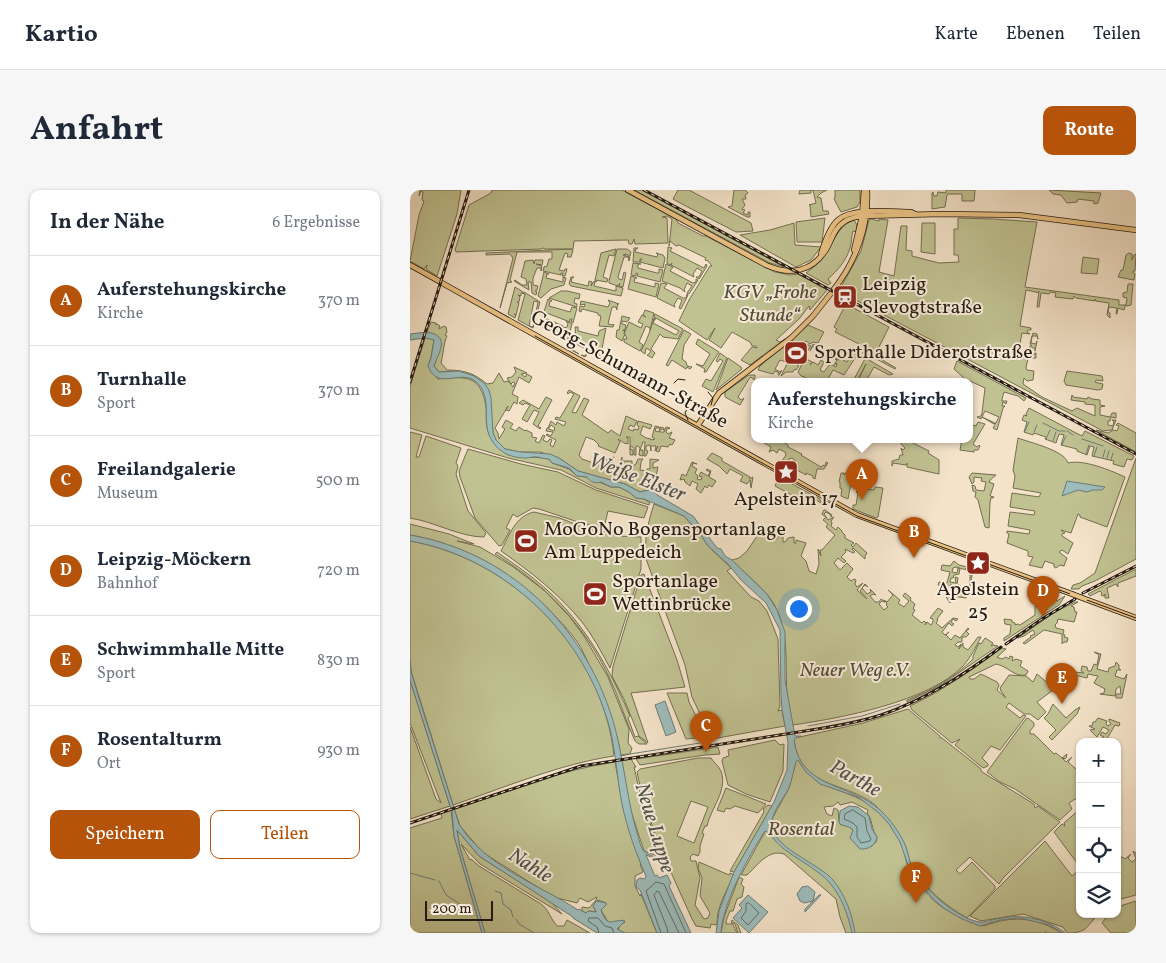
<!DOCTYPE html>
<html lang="de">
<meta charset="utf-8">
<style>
:root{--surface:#fff;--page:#f6f6f7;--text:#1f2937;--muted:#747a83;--line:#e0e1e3;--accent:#b45309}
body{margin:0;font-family:Vollkorn,serif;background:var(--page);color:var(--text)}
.controls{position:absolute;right:15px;bottom:15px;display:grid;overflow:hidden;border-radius:10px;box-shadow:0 1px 4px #0004}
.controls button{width:45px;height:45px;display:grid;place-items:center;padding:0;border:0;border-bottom:1px solid var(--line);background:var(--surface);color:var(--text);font:25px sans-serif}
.scale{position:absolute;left:15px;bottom:12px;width:68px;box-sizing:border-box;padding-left:5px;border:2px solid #251b10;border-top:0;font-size:14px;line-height:18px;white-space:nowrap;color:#251b10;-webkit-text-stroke:4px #f8eddc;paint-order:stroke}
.you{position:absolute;left:388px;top:418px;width:18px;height:18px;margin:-12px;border:4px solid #fff;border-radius:50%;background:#1a73e8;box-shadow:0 0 0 8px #1a73e833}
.badge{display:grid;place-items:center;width:32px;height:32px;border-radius:50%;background:var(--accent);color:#fff;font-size:16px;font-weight:700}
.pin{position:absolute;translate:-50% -41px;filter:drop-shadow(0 1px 2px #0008)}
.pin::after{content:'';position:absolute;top:26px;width:18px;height:15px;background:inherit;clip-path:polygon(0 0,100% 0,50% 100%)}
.popup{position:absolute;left:341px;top:188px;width:222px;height:65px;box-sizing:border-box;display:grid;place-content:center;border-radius:10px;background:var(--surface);filter:drop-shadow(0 1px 4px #0005);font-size:16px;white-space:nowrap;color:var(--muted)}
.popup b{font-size:19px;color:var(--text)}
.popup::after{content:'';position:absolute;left:50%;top:100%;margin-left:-10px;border:10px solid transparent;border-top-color:var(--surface)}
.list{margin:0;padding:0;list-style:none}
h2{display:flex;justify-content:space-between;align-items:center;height:65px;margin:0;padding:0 20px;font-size:21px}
h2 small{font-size:16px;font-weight:400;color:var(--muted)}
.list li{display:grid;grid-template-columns:32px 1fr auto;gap:15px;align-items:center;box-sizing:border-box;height:90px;padding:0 20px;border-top:1px solid var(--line)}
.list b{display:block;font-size:19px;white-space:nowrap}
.list p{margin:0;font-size:16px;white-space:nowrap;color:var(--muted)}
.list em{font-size:16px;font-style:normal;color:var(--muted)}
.actions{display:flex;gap:10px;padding:15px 20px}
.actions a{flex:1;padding:11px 0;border:1px solid var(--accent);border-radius:10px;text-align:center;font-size:18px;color:var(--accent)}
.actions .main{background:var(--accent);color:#fff}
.icon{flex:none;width:28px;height:28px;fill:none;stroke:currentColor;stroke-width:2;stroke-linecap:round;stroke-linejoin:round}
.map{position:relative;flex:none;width:726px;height:743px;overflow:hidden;border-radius:10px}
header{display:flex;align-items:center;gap:30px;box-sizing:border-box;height:70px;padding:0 25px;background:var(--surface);border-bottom:1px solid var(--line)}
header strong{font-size:24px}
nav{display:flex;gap:28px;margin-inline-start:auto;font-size:18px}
.intro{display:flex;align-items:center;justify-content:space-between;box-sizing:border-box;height:120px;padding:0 30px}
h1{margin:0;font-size:35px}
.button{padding:12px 22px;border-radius:10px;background:var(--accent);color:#fff;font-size:18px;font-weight:700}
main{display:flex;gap:30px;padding:0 30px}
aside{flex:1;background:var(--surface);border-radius:10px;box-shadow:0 1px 4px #0004}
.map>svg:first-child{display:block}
.green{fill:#c1c292;stroke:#736e51;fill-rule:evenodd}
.water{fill:#9dbdbc;stroke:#6d7c77}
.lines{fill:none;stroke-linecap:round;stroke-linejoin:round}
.shore{stroke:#616c66;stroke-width:1}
.stream{stroke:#6d7c77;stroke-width:1}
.major-tunnel{stroke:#cbbba4;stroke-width:4.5;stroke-dasharray:4.5 2;stroke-linecap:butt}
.major-casing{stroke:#251b10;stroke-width:6}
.major{stroke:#eac284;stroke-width:4.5}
.tram{stroke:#251b10;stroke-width:1}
.rail-casing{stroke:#251b10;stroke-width:3}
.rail{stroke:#f8eddc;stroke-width:1;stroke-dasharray:4;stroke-linecap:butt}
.major-bridge-casing{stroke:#251b10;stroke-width:6;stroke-linecap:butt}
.major-bridge{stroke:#eac284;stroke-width:4.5}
.labels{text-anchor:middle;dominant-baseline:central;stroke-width:4;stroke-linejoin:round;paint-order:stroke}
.poi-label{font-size:20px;fill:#251b10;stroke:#f8eddc;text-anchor:start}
.park-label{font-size:20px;font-style:italic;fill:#544d37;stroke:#f8eddc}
.street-label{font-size:20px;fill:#251b10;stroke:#f8eddc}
.water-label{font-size:21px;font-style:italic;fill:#4f544c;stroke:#f8eddc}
</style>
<header>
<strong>Kartio</strong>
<nav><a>Karte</a><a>Ebenen</a><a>Teilen</a></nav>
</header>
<div class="intro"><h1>Anfahrt</h1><a class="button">Route</a></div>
<main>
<aside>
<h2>In der Nähe<small>6 Ergebnisse</small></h2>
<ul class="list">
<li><span class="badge">A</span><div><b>Auferstehungskirche</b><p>Kirche</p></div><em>370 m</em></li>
<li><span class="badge">B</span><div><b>Turnhalle</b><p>Sport</p></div><em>370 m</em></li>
<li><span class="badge">C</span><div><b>Freilandgalerie</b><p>Museum</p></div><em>500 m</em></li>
<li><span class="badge">D</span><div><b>Leipzig-Möckern</b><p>Bahnhof</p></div><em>720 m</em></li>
<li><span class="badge">E</span><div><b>Schwimmhalle Mitte</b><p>Sport</p></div><em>830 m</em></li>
<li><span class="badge">F</span><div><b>Rosentalturm</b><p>Ort</p></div><em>930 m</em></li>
</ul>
<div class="actions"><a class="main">Speichern</a><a>Teilen</a></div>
</aside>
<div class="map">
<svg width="726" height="743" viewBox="0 0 726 743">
<rect width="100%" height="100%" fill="#f4e3c9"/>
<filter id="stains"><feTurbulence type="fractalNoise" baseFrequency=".004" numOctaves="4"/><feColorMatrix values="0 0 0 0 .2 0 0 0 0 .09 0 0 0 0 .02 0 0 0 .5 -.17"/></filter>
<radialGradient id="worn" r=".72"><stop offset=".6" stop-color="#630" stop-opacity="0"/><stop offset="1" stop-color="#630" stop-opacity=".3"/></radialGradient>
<path class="green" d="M 10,0 L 51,0 L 47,24 L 27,86 L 16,79 L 17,75 L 14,79 L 0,71 L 9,25 L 14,11 L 12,10 L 13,2 L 11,1 L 9,6 Z
M 82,0 L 212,0 L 266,29 L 268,33 L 293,46 L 296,46 L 365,82 L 380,85 L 388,84 L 417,100 L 400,120 L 399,116 L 389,129 L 366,150 L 370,152 L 375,149 L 340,175 L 331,170 L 342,157 L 347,158 L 346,156 L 342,156 L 340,152 L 322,142 L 311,158 L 299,150 L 305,138 L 297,150 L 269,131 L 279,110 L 300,76 L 302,76 L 298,71 L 295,70 L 296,68 L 269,55 L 266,56 L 260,51 L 259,56 L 262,29 L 257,26 L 252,27 L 257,28 L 258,53 L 225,54 L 224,49 L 222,54 L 219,54 L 218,50 L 164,51 L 163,59 L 135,59 L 133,58 L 131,59 L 46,62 L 45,60 L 59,15 L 81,3 Z
M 224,0 L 232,0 L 374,77 L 360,73 Z
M 268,0 L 279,0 L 341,33 L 343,41 L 326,42 L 272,14 L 263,9 Z
M 324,0 L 335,0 L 338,3 L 335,5 L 336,9 L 332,9 L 335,15 L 332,19 L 335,20 L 333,23 L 338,25 L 338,22 L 340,22 L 340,27 L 337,27 L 318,17 L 322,16 Z
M 390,0 L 417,0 L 411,3 L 407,7 L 411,8 L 413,21 L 418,21 L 419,24 L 401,27 L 400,15 L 399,15 L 406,13 L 403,0 L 401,0 L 401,3 L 389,4 Z
M 425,0 L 450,0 L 450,12 L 447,17 L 431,22 L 424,9 L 425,8 Z
M 536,0 L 565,0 L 564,11 L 552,11 L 552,4 L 538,4 L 537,5 L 535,17 L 522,19 L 522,3 L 523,2 L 524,6 L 527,6 L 528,2 L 536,3 Z
M 639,0 L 691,3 L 688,13 L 684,14 L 684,11 L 668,9 L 667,12 L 657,13 L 651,5 L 643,4 Z
M 415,28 L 412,52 L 387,52 L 386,32 Z
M 548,28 L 583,29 L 627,32 L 615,97 L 709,110 L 709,115 L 716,115 L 717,108 L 713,107 L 713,103 L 717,102 L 718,94 L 723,94 L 721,115 L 715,116 L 714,120 L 708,118 L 707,124 L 706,124 L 707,118 L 699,117 L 698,122 L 700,123 L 700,128 L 697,125 L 699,113 L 686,111 L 685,109 L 685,111 L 666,108 L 664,106 L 663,109 L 645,107 L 646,103 L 640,102 L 639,104 L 631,103 L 629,117 L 627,117 L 629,101 L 627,103 L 626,102 L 616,100 L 610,136 L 621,138 L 621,140 L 618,140 L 617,142 L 620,144 L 612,143 L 608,164 L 614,165 L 615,162 L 617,163 L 615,165 L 617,168 L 620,156 L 622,156 L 620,154 L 623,143 L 627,144 L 628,149 L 627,146 L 622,146 L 621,153 L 626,154 L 627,151 L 625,161 L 625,158 L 621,158 L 620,164 L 624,165 L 625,163 L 626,163 L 626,168 L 618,168 L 616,178 L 617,180 L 624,181 L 623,190 L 617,191 L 614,188 L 613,194 L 632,207 L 662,221 L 667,218 L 685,226 L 685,215 L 675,214 L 675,212 L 661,210 L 662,205 L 663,207 L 677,209 L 678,207 L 682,209 L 690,210 L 690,215 L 695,216 L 690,217 L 690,225 L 700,227 L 702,223 L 706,223 L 706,228 L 701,227 L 700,231 L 698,231 L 698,235 L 703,236 L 704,231 L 702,230 L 706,230 L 702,240 L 693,241 L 440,107 L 430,99 L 451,61 L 459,30 L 461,29 L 469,31 L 469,29 L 478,30 L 469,82 L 484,86 L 491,36 L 497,36 L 496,60 L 502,61 L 502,66 L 529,73 L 549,72 L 548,65 L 544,65 L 544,39 L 548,39 Z
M 444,30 L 447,35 L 446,42 L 443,41 C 441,47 442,52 440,58 C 436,71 428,80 418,89 L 421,93 L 418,95 L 396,83 C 401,79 407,75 411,70 C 422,57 426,36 444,30 Z
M 384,33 L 385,55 L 411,57 L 401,70 L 386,77 L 330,45 L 360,40 Z
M 512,33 L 525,33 L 525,64 L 511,62 Z
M 258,57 L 262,58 L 260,61 L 294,78 L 296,74 L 297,76 L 289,89 L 286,87 L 289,87 L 292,81 L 287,78 L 283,84 L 284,87 L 261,75 L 262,73 L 260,75 L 257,73 Z
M 224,58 L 228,58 L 226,59 L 225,62 L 247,67 L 248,64 L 246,63 L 253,65 L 255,68 L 253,78 L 230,72 L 232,69 L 230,69 L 230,72 L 223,72 Z
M 161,59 L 163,60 L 161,67 L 157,67 L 158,64 L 155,63 L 149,80 L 154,81 L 155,79 L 157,79 L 155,86 L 152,86 L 153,83 L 151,83 L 151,85 L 133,81 L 134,77 L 137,76 L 139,69 L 142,69 L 142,62 L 107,62 L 100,90 L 102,92 L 97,93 L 90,118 L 103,68 L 100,64 L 76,65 L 76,63 Z
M 206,59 L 204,66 L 199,65 L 193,87 L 198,89 L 197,92 L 185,90 L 191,63 Z
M 207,59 L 217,59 L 221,62 L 220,66 L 216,64 L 213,65 L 220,67 L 219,71 L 218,67 L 214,67 L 208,87 L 209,89 L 212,90 L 214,82 L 216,83 L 213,97 L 209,96 L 210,93 L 208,96 L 199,93 L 199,91 Z
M 719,63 L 722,64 L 722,70 L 724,65 L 726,64 L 725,81 L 723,81 L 723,83 L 725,84 L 724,90 L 708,87 L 711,80 L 713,80 L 716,65 Z
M 673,67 L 689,69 L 687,84 L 671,83 Z
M 123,70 L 124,74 L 125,70 L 133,70 L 132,75 L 126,74 L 132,76 L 131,81 L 131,78 L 127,78 L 123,88 L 123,95 L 128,96 L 127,100 L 125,101 L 127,102 L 126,105 L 122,103 L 121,92 L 118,92 L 119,100 L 104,91 L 105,90 L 112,95 L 117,95 L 116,89 L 111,87 L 115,71 Z
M 223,73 L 231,74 L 228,74 L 228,78 L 247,83 L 249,83 L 249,79 L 253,80 L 250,92 L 227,86 L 228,84 L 226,83 L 226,86 L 221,85 Z
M 256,74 L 263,77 L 260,81 L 283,93 L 286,92 L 286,89 L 288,90 L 279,104 L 277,103 L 282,96 L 277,93 L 274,100 L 275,102 L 270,98 L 252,91 Z
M 134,82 L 139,84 L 137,84 L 136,88 L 153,92 L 153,87 L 156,88 L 154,95 L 141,99 L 131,108 L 128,106 Z
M 221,86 L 227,88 L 225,88 L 224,92 L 245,97 L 245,93 L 249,94 L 246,107 L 218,99 Z
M 161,87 L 164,87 L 162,88 L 161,92 L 178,96 L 179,91 L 182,92 L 181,96 L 184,91 L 187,91 L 185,92 L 184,96 L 206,101 L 206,96 L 213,98 L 211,106 L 161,96 L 159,94 Z
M 251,93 L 257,94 L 254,98 L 273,108 L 276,108 L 277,104 L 278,105 L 271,119 L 269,118 L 272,110 L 268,108 L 264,115 L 265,117 L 247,108 Z
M 105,97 L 113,102 L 113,103 L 114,102 L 130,112 L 123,138 L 119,136 L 123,137 L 128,112 L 124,111 L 119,136 L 108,130 L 115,104 L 111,103 L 111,106 L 108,105 L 110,107 L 109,112 L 107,112 L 109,113 L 106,125 L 104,124 L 106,125 L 105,128 L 98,124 Z
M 151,101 L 157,101 L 170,104 L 169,109 L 165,108 L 164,113 L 167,114 L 167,117 L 139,108 Z
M 138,109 L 142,111 L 140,111 L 139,116 L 160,122 L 162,117 L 167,118 L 163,133 L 161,132 L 162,129 L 160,129 L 160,132 L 134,122 Z
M 198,110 L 209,114 L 207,114 L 208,115 L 207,116 L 207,120 L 206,117 L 202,117 L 198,134 L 203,135 L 204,134 L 203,137 L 189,136 L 191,126 L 188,125 L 188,123 L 172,119 L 171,122 L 169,121 L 170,116 L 174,117 L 175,114 L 170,115 L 171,111 L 198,117 L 200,113 Z
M 436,114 L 479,137 L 467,161 L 462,158 L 461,160 L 457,159 L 458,157 L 452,155 L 451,156 L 448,155 L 449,154 L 425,142 L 427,139 L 424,137 Z
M 235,120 L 244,123 L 240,140 L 240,138 L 236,136 L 229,152 L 233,155 L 230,161 L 214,152 L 214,149 L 217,149 L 215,144 L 212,151 L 206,147 L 207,140 L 209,140 L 212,126 L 220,128 L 217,132 L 212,131 L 212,134 L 216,135 L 215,140 L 213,140 L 213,141 L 215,140 L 214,144 L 219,132 L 231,138 L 233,134 L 228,132 L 232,125 L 236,127 L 233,125 Z
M 134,123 L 138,124 L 136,125 L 135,128 L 153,136 L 153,138 L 157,137 L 158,134 L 156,131 L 162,134 L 158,149 L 161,151 L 160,153 L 131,136 Z
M 245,124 L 273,139 L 268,149 L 253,147 L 250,144 L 241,159 L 245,163 L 242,168 L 237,165 L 239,164 L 241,161 L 236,158 L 235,164 L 231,161 C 237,150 241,139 244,128 L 246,129 L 245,129 L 243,133 L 266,145 L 269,141 L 244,127 Z
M 21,132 L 26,133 L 26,135 L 27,134 L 30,136 L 29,139 L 34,136 L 36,137 L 37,142 L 35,145 L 37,146 C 34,152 33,165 31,173 L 37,180 C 54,180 64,183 77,194 L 83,193 L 89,183 L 94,192 L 98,191 L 103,197 L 105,193 L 103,192 L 101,194 L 97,188 L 102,187 L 106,182 L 104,177 L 117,183 L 111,184 L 115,187 L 117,184 L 122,187 L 119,193 L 109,187 L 102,204 L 108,207 L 107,214 L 104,212 L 99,221 L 96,220 L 98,216 L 85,238 L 88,243 L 89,249 L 95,239 L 92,237 L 96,230 L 103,234 L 100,238 L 106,241 L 109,237 L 115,241 L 116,240 L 122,243 L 122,247 L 127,248 L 125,251 L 129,253 L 133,245 L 135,246 L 133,250 L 137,252 L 140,249 L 142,250 L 140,255 L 143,257 L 146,250 L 136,245 L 137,244 L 141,246 L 143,242 L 136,241 L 137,238 L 144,241 L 145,238 L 141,235 L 139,238 L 138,238 L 141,231 L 146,235 L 147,232 L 154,236 L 156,232 L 145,229 L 146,227 L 150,228 L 164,204 L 160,202 L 158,204 L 157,203 L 159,200 L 170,206 L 162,222 L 166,223 L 174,208 L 179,210 L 172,225 L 198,243 L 201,240 L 210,246 L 216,226 L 227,231 L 224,237 L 220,235 L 218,239 L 223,241 L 224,239 L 228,240 L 229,237 L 227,235 L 228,231 L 242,235 L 240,239 L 233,236 L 230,244 L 236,248 L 241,249 L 241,250 L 245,249 L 242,247 L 245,236 L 249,237 L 249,238 L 246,238 L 245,241 L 249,242 L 250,237 L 254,238 L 254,240 L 250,239 L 250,242 L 254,242 L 256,237 L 260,238 L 257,239 L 256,242 L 258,244 L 262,242 L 259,248 L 265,250 L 262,255 L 260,254 L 258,257 L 251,256 L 249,262 L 246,261 L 248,256 L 245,261 L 246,256 L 241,256 L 241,261 L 240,255 L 236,256 L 236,260 L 238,261 L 236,266 L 234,266 L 235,252 L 233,252 L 230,260 L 233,260 L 233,266 L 229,265 L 230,258 L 228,256 L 226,256 L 226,265 L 224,265 L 224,258 L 221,256 L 220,259 L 223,260 L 223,265 L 220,265 L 220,247 L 216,247 L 218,248 L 218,254 L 214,253 L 208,249 L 210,252 L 205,263 L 188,256 L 189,255 L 184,250 L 176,247 L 169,265 L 172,269 L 192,276 L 195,270 L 204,267 L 201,277 L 208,279 L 212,267 L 212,271 L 222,271 L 222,274 L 219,275 L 220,279 L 223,279 L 224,275 L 226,274 L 228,269 L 233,269 L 231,272 L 230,280 L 236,281 L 237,279 L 240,279 L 240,269 L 249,270 L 243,273 L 243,278 L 248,277 L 245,291 L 240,289 L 238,293 L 245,296 L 248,294 L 245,302 L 241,299 L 230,302 L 215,294 L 168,281 L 149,268 L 130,262 L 110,262 L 95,259 L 86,250 L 83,243 L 79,200 L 49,181 L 29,182 L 24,176 L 31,155 L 17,142 Z
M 398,135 L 414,142 L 408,153 L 403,152 L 400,154 L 396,151 L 394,153 L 401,156 L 394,166 L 392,165 L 394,161 L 384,155 L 376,169 L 389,176 L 386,180 L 385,179 L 383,182 L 376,182 L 371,186 L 377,174 L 379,173 L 370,170 L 365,179 L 370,182 L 372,180 L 369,185 L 368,185 L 369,183 L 365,181 L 363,184 L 348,180 L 350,176 Z
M 165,137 L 168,137 L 168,141 L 188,146 L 189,141 L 196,138 L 190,169 L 187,161 L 182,159 L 175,167 L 171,165 L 175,166 L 178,160 L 164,153 L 161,159 L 169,164 L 159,159 L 166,148 Z
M 274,140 L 281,144 L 274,155 L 272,169 L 276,172 L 277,176 L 282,177 L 280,179 L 277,177 L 276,179 L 262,170 L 258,176 L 256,175 Z
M 15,148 L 21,148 L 24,150 L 21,168 L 18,176 L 28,189 C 56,186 71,185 76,217 C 77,225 75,234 78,241 C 80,247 93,261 98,265 C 112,268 125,266 139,269 L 142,273 L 159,279 L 167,286 L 177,287 L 201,297 L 209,297 L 219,302 L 226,308 L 234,309 L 240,313 L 239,315 L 186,298 L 151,280 L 98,268 L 0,238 L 0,196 Z
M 288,149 L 309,162 L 296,182 L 294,182 L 295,179 L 286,174 L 293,176 L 300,164 L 286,154 Z
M 403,154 L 437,172 L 443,162 L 443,157 L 449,162 L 434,185 L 423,180 L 417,191 L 396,191 L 395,187 L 391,186 L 388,182 L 395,168 L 402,172 L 400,175 L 403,172 L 408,175 L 411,170 L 414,172 L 410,180 L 414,182 L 420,174 L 426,177 L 427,173 L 424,175 L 427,170 L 425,169 L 429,170 L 422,166 L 421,167 L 405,157 L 402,157 L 400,161 Z
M 454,162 L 462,164 L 486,178 L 485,179 L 461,166 L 460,167 L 457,166 L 459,170 L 483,184 L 479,185 L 464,177 L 456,191 L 448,191 L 456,174 L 447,191 L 443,191 L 456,167 L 457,164 L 452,163 Z
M 310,163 L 317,168 L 303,202 L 292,196 L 296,189 L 301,191 L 313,171 L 310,169 L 308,172 L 306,171 Z
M 318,168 L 331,177 L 332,179 L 306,200 Z
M 547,171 L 616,208 L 614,211 L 608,206 L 594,202 L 592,209 L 592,211 L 597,211 L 596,214 L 593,212 L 592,216 L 595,216 L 593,218 L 587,240 L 583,238 L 589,227 L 575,221 L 572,227 L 585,233 L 584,234 L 572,227 L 571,229 L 567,227 L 571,226 L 572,223 L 575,198 L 560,191 L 555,191 L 555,189 L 544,179 Z
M 657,181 L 692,186 L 693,191 L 686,190 L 685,192 L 693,194 L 692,199 L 688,200 L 656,195 L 654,191 Z
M 339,185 L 345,185 L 345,187 L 344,190 L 341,187 L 339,189 L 328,207 L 331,210 L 334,208 L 330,215 L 315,207 L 315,202 Z
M 136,207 L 142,210 L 128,236 L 131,238 L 130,239 L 123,234 L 129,222 L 124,220 L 117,232 L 112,229 L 120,215 L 115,213 L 113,215 L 109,213 L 113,210 L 129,219 Z
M 619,218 L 666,243 L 672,246 L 675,241 L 724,266 L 722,270 L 717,269 L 714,277 L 703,274 L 704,271 L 682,266 L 684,257 L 680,256 L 677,265 L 667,261 L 667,259 L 651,255 L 654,245 L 649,244 L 646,253 L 635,249 L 636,247 L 624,243 L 623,245 L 614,242 L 617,232 L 612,230 L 614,225 L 617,226 L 616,224 Z
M 568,232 L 575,234 L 563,254 L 567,257 L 569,255 L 570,256 L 568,260 L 564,260 L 564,262 L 550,260 L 552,249 L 560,249 L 560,234 L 566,236 Z
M 708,233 L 726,243 L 726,262 L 686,240 L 698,243 L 704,240 L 707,241 L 709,236 L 706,235 Z
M 0,242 L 12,245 L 6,267 L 9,267 L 16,246 L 51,258 L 46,273 L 48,276 L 46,284 L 58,321 L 76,343 L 74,347 C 50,347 25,332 0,328 Z
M 608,248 C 621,253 654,260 658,273 C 673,269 700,280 715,287 L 697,337 L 670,327 L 670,325 L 668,324 L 661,343 L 651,340 L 655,343 L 652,344 L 652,346 L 663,353 L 658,364 L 652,360 L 649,362 L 657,368 L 654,376 L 650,375 L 646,378 L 644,377 L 644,374 L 635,371 L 632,378 L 619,375 L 623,367 L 618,366 L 618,361 L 597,353 L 599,344 L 597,343 L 597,341 L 619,344 L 620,340 L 598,336 L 600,322 L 624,325 L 625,321 L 600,317 L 602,303 L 629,307 L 631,303 L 603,298 L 605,286 L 603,280 Z
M 350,249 L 368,249 L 378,255 L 378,257 L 392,264 L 391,265 L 411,277 L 413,275 L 415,276 L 416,272 L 418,273 L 414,279 L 407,279 L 405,289 L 403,288 L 403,286 L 396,283 L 396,285 L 387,280 L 388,277 L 384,274 L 386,271 L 382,268 L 379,269 L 378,271 L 376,270 L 374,272 L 372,271 L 376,265 L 375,262 L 369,259 L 367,263 L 363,260 L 359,262 L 361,257 L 349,250 Z
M 491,249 L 495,249 L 519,261 L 518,263 L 529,270 L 529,284 L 497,277 L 497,273 L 496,275 L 483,273 L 482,276 L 482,271 L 489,269 L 490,265 L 493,265 L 491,258 L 493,260 L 495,258 L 491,254 Z
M 58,259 L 111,274 L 148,282 L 186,300 L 238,317 L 234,328 L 198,321 L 194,338 L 174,334 L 129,319 L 123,318 L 107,327 L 103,324 L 96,338 L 100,340 L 92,355 L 89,356 L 65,328 L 50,287 L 49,281 Z
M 302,263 L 312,268 L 312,271 L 340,287 L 339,289 L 343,287 L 341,298 L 340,290 L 337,294 L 330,291 L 333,286 L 320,279 L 317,284 L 309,276 L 297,269 Z
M 726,268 L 726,369 L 685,391 L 672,396 L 669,399 L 661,399 L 663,395 L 670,393 L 685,383 Z
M 282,272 L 287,274 L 283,273 L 282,276 L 287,279 L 285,283 L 288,286 L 287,289 L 291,290 L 292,287 L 289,286 L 291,282 L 298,286 L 300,282 L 296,280 L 297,279 L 301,281 L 299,287 L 306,291 L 302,297 L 299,295 L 297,298 L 295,296 L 291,303 L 286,299 L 288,294 L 282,291 L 280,296 L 275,292 L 274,289 L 270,290 L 272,284 L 276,286 Z
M 439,279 L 442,279 L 443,282 L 438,309 L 431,306 L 432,299 L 430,298 L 430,292 L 429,292 L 431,283 L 434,283 L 434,285 L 435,283 L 438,283 Z
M 562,283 L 586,285 L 580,290 L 579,292 L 584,294 L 580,306 L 584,307 L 583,308 L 581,308 L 580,312 L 579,338 L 575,337 L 568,310 L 565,307 L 566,302 L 563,301 L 562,295 L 565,296 L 566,300 L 574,301 L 576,292 L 571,291 L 572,288 L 564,287 L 564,292 L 562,294 L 559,287 Z
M 369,287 L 410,309 L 411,313 L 401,307 L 398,314 L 365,296 Z
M 449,296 L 451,298 L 464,300 L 465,297 L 473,298 L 468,327 L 466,328 L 443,319 L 443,315 L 446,315 L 448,303 L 446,302 L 448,301 Z
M 244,314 L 274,326 L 291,345 L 298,356 L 321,378 L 317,381 L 341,407 L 349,411 L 357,421 L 368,449 L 370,516 L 368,521 L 372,520 L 375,536 L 302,549 L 282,507 L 275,475 L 236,369 C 234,349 238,333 244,314 Z
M 414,320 L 415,320 L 422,325 L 421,327 L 421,325 L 416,322 L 414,324 L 418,330 L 424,327 L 421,331 L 422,333 L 421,336 L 426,340 L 428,337 L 432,341 L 432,342 L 435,345 L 435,348 L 444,353 L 441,355 L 443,357 L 446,353 L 457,363 L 455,366 L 455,369 L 443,358 L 442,359 L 445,362 L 443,363 L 435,359 L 436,362 L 431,367 L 436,371 L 434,373 L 428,368 L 424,373 L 430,380 L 437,373 L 443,379 L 437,387 L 441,391 L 444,389 L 446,390 L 445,394 L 447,397 L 453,393 L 447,400 L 457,409 L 450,401 L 455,394 L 458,397 L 455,395 L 452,398 L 457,404 L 461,402 L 460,399 L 466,405 L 463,404 L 460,406 L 465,412 L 469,412 L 471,409 L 475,412 L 472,411 L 469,414 L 474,420 L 478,417 L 476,415 L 477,414 L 474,410 L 477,412 L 483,405 L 478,400 L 490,410 L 488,413 L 494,417 L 499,411 L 493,406 L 495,403 L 501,408 L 500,410 L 505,414 L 503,419 L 505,420 L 502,425 L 512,433 L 514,431 L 516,433 L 515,435 L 517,432 L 521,435 L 523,432 L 523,429 L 520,428 L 528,418 L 533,421 L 527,429 L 528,430 L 526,433 L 532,438 L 543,428 L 548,429 L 546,431 L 543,429 L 541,432 L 544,434 L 542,436 L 539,433 L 532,442 L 535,445 L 539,442 L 536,445 L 541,450 L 545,445 L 550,448 L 558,438 L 559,439 L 556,441 L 559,444 L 556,447 L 552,447 L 552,452 L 548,452 L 545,455 L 548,457 L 551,454 L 549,459 L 553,453 L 553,457 L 558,460 L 568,447 L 571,447 C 566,457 561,467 553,476 C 518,512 431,528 383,535 C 370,499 383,457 368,422 C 359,400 337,387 322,370 L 329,368 L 337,361 L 349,343 L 360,346 L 362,345 L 361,342 L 366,345 L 364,349 L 366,350 L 369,346 L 373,347 L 373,352 L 375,352 L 378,348 L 384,347 L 384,353 L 386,353 L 386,350 L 396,353 L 391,366 L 396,371 L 399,381 L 406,384 L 409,374 L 408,359 L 411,366 L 410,360 L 412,360 L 425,345 L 416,337 L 418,334 L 413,330 L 416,327 L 412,324 Z
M 124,322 L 150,328 L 175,338 L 197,342 L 207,346 L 231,347 L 231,379 L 200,478 C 192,463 183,446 172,432 C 149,404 121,382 91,361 C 99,346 105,326 124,322 Z
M 0,334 L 39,344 L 64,354 L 47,351 L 70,357 L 102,376 L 135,401 L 159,426 L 174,446 L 198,487 L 219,539 L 218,553 L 222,558 L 220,564 L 211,566 L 208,551 C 200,531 192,510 184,490 C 181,481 178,471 173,462 C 167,449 156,438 147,428 C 108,386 57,355 0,345 Z
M 0,351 C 103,369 193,460 204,566 C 150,574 96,597 43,615 L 1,481 L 0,469 Z
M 87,362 C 104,374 121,385 136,399 C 174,433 200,479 220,526 L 218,528 L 225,547 L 228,546 L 237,554 L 229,554 L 225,551 C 215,530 209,507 199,487 C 174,434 134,394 85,364 Z
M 544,371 L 549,375 L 557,377 L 555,379 L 559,377 L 558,379 L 563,380 L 560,396 L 560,381 L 546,377 L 543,378 L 542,382 L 547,383 L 548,378 L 550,379 L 549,384 L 544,385 L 543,388 L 541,388 L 540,392 L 546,393 L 545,387 L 548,388 L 547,394 L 551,396 L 540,395 L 539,396 L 542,397 L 541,401 L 547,403 L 548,398 L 550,398 L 549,401 L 557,403 L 556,408 L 542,406 L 540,413 L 536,407 L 537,396 L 528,395 L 529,392 L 537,393 L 540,382 L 531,380 L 532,375 L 540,376 Z
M 726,379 L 726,386 L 708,393 L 708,397 L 706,394 L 697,398 L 699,408 L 695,408 L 695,404 L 694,406 L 691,405 L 692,403 L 690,401 L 680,406 L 678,404 Z
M 234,384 L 267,470 L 275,497 L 221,503 L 238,553 L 229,546 L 214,509 L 202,486 L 203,476 L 231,385 Z
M 655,406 L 649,415 L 594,451 L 594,448 L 600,444 L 601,435 L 595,434 L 594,429 L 602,430 L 602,432 L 605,433 L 605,435 L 608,434 L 610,435 L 625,425 L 625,416 L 629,418 L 636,407 L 647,411 Z
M 665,412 L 668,412 L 661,416 L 664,417 L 665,422 L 667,422 L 664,432 L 648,429 L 647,432 L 648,432 L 645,435 L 646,438 L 654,440 L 653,444 L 655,445 L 654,447 L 658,448 L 657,452 L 654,452 L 652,454 L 652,444 L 634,440 L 615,454 L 613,453 L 621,447 L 620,446 L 625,444 L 623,440 L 614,446 L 608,448 L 645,422 Z
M 575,448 L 583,453 L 581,456 L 583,455 L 588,456 L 531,495 L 497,512 L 497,510 C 522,500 544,488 563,469 L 563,466 L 569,453 L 571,454 Z
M 592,458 L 596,459 L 587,467 L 592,469 L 596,467 L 599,469 L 600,466 L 603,467 L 602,471 L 606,469 L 612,471 L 610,476 L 618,481 L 616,485 C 603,487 598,476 586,474 L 559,487 L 560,489 L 564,489 L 571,484 L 587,492 L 589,495 L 587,500 L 596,508 L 591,501 L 590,498 L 599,485 L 616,486 L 623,492 L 627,484 L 640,495 L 640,497 L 643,500 L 627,512 L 636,522 L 628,530 L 620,524 L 614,524 L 599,513 L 596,517 L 610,528 L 613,525 L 616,526 L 590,560 L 581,556 L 572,568 L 578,574 L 578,576 L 573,578 L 545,555 L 550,549 L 542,553 L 502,520 L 500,516 C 532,501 562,480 592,458 Z
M 684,462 L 691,464 L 687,479 L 698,482 L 699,478 L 705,476 L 706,472 L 709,475 L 709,479 L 711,480 L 707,480 L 705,486 L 714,489 L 717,484 L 712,508 L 706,508 L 706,504 L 711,504 L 710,496 L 706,499 L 705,506 L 690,504 L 694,503 L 695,499 L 684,493 L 688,486 L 678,484 L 677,488 L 664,485 L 665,482 L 674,483 L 671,481 L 672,476 L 677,477 L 678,481 L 681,481 L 684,474 L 687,475 L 689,465 Z
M 0,490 L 40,616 L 0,629 L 0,537 L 26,609 L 31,613 L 0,533 Z
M 257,503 L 277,503 L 279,512 L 295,544 L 293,547 L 276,549 Z
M 643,514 L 656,528 L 665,520 L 670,517 L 667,524 L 642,550 L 639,547 L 646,540 L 634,528 L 638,524 Z
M 498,519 L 530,546 L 530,548 L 532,548 L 570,578 L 572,582 L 624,614 L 625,618 L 628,616 L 650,632 L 594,687 L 589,694 L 560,667 L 546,680 L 550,684 L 562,672 L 585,696 L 585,699 L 557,728 C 534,715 516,699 502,676 C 498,670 498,661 495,655 C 489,645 473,622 465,615 C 437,591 390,600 384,550 L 385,548 L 453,533 Z
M 618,528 L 624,533 L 624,536 L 620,541 L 620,544 L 624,544 L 644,564 L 646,563 L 652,568 L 657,564 L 656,568 L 655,569 L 652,568 L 656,572 L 662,567 L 658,572 L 667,580 L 666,581 L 669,585 L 666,588 L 670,592 L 670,606 L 659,613 L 662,619 L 650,630 L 605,599 L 590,592 L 577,582 L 616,529 Z
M 688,528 L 697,531 L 696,534 L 698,536 L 701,534 L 699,531 L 699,529 L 710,533 L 709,536 L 705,535 L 695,552 L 689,551 L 694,547 L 690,545 L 692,542 L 696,544 L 699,540 L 693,537 L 687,547 L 680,540 L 685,539 L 679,536 L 682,536 L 683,532 L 685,532 Z
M 365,550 L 370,555 L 374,554 L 373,581 L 360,612 L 336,604 L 318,595 L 312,571 L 313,568 L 319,566 L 318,560 Z
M 308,557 L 310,564 L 295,565 L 230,575 L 226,569 Z
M 288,568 L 301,568 C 304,573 309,576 311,581 C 318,600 301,618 297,636 L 295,636 L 292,643 L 294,644 L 290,656 L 290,662 L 288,666 L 283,664 L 280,667 L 281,671 L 286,671 L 290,688 L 285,715 L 294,729 L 298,728 L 300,723 L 290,706 L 292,688 L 288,678 L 289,672 L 319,685 L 320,683 L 324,685 C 317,700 306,718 307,735 L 301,734 L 300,738 L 286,736 L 282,729 C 261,682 237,633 227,582 L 230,579 ZM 281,611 L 298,617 L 284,653 L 267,646 Z
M 221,569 L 226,577 L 224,577 L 230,603 L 248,657 L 247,666 L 234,661 L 219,615 L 211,571 Z
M 388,570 C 406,603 441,597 466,620 C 477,630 488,644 493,657 C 495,663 495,670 498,676 C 506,691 520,710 535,719 C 547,726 561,731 574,736 C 603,725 625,727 652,743 L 436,743 L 430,727 L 426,709 L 374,664 C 358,659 348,675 337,685 L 331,685 L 379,598 L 386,571 ZM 428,612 L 430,615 L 442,612 L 458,620 L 457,623 C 463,630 461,639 467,647 L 466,652 L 462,656 L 448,657 L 441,647 L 443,640 L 438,636 L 431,635 L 429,631 L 428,620 L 424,618 L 422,626 L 417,624 L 414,617 L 423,616 Z
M 205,572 L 213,616 L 231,673 L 230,674 L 233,682 L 225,686 L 225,696 L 230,706 L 231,704 L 247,743 L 215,743 L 208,740 L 210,735 L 215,732 L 212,730 L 205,733 L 198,732 L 191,720 L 196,713 L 188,710 L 183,716 L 186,722 L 180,721 L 176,724 L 172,721 L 172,717 L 179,718 L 186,710 L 187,707 L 178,712 L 170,708 L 167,713 L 143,707 L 72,662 L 50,636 L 44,619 C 97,601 150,580 205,572 Z
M 316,598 L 356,614 L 348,623 L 325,616 L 320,619 L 316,618 L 314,622 L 307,620 Z
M 358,615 L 362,616 L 324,682 L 320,681 L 354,622 L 353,619 Z
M 670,619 L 667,622 L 670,627 L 670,677 L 644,642 L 652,634 L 655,636 L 654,633 Z
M 41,620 L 44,646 L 72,743 L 0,743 L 0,638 L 32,628 L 31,623 Z
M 47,640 L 69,666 L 141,712 L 152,724 L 70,674 L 51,654 L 60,670 L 61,669 L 69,676 L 131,714 C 139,720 140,728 147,736 L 154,736 L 157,730 L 180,743 L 75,743 L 50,658 Z
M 635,651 L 662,686 L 670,679 L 670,724 L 688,724 C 676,738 676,743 657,743 L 653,737 L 613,724 L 571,731 L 560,726 Z
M 723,661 L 726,663 L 726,705 L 707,710 L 707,664 L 715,669 L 721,664 L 718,668 L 722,672 L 726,669 Z
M 329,687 L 333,689 L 331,694 L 334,697 L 332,707 L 327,709 L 323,721 L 320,721 C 318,726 316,729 316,734 L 321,734 L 322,730 L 328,735 L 331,743 L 328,743 L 325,734 L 322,733 L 327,743 L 311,743 L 314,727 Z
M 726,711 L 726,743 L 701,743 L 692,733 L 699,724 L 707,724 L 707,717 Z"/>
<path class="water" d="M 17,142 C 40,146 30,160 24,176 L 29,182 L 49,181 L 64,186 L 74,193 L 79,200 L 81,208 L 83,243 L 86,250 L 95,259 L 110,262 L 140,264 L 149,268 L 168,281 L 215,294 L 230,302 L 243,299 L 244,302 L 249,306 L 283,326 L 307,358 L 311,359 L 315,366 L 322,370 L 357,404 L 367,420 L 375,442 L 375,490 L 385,546 L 391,546 L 386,548 L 384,550 C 390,599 441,593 470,620 C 480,629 491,644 496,657 C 498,663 499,669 501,675 C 513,697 533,716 555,727 C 574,736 573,731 591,728 C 613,724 637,729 655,743 L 652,743 L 639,735 L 610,728 L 590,730 L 570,736 L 552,729 L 535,719 L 524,710 L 504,685 L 498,675 L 490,652 L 479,634 L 469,623 L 448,607 L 410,594 L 396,582 L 388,570 L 386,572 C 384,580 382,589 379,598 C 374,608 363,620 362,632 C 359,657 409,673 423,690 C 436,706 442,724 445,743 L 442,743 C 437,720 428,697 409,683 C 398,674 385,668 374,659 C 367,654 360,643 355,641 C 338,667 313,712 311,743 L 306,743 L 309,721 L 324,682 L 364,612 L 377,580 L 378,552 L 372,520 L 371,504 L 370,440 L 356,413 L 331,390 L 317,373 L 298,356 L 291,345 L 274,326 L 234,309 L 226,308 L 219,302 L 209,297 L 201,297 L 191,292 C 185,294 180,292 177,287 L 167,286 L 159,278 L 142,273 L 139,269 C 134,269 132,268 128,267 C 124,266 120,268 116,268 C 98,268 84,260 78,242 C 74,228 80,209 70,196 C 54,174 29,204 18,176 L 21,168 L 24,150 L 15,148 L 0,150 L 0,144 Z
M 657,291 L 695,297 L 692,300 L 683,300 L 677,302 L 668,300 L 652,306 Z
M 0,345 C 106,363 185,447 208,550 C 215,582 218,612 227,643 C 229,648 230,657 234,661 C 237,665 245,666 250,670 L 236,665 L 245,686 L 247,685 L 249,688 L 257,685 L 261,693 L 259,696 L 281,743 L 247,743 L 230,700 L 226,697 L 227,690 L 230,688 L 235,689 L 236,686 C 226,664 217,638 212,614 C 207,589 206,563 200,539 C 175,445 96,368 0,351 Z
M 0,469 L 1,481 L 8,505 L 49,634 C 76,677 128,694 168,720 L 169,719 L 176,723 L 178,721 L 186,722 L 186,721 L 183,716 L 186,711 L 196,713 L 196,715 L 191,720 C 198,740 203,728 215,731 L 207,739 L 215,743 L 187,743 L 163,728 L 163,727 L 69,666 L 47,640 L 50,658 L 75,743 L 72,743 L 44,646 L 42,622 L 0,490 Z
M 255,511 L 266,542 L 256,546 L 245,515 Z
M 439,616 L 448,617 L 459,626 L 462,639 L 467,647 C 466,655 458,660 450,659 L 440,648 L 443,640 C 439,635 433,637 429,633 L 430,621 Z
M 398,696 L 405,702 L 403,711 L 409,705 L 411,705 L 395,722 L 395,719 L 403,711 L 394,713 L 390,711 L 387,704 L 392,697 Z
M 338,705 L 358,722 L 339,743 L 323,728 L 332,718 L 329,715 Z"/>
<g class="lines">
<path class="shore" d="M 443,620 L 455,628 L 457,641 L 461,649 L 460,651 L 451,653 L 447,647 L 447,637 L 443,633 L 434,629 L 435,624 Z
M 339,713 L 349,723 L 338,735 L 331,728 L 336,721 L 336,714 Z
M 189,743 L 187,737 L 178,731 L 179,728 L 188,728 L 195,736 L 202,738 L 204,743
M 251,743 L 236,701 L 246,692 L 254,694 L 276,743
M 258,743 L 257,738 L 244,705 L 247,701 L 249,702 L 269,743"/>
<path class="stream" d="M 633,233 L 649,241 L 655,241
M 615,241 L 619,232
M 657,241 L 663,245
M 624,242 L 627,235
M 636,249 L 640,240
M 672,249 L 693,256
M 643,251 L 646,242
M 652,255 L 656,246
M 676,264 L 679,255
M 684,266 L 687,257
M 693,267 L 695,260
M 697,268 L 699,261
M 701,270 L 703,263
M 398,536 L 452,526 L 490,514
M 220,564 L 290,553
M 210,565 L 218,564
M 0,683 L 25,690
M 29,691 L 36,705 L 50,714
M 85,701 L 91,703 L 93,714 L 101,720 L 103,727
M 106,729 L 109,734 L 124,743
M 635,743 L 636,741"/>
<path class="major-tunnel" d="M 420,101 L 422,98"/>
<defs>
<path id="major" d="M 218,0 L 356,75 C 380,86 403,82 417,58 C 422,49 425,37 434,32 C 439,28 446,27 452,26 L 532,24 L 609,25 L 726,40
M 444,60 L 452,26 L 454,0
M 411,64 C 414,54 420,37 428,30 C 442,17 482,22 501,22 L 505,24
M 0,75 L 29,91
M 32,93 L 447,325 L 662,404
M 424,99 C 446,71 459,36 457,0
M 288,235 L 309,203 L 381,148 L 403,126 L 422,102
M 675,409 L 726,428"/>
</defs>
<use href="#major" class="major-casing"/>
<use href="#major" class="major"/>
<path class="tram" d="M 125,146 L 447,326 L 726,428
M 264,193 L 268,189 L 275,190
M 298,202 L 303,208 L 301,215
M 278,217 L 275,223 L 278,230"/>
<defs>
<path id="rail" d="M 234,0 L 726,264
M 0,192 L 59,0
M 673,403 L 726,376
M 596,454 L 632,429 L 665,409
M 0,633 L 171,576 L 395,541 C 421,537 446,533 471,525 C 515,510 554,485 591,457"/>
</defs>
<use href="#rail" class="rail-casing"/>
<use href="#rail" class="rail"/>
<defs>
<path id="major-bridge" d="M 662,404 L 675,409"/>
</defs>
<use href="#major-bridge" class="major-bridge-casing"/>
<use href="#major-bridge" class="major-bridge"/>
</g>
<defs>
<symbol id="station-square" viewBox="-11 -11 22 22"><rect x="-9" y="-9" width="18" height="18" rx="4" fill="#8f2418" stroke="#f8eddc"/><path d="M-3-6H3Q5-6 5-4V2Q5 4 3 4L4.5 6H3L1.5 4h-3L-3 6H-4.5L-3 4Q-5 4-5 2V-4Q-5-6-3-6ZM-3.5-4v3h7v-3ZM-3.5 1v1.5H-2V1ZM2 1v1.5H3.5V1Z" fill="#fff"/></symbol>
<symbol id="stadium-square" viewBox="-11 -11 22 22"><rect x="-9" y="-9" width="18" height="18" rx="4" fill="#8f2418" stroke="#f8eddc"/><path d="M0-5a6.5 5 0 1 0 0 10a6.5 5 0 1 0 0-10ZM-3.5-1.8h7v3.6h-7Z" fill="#fff"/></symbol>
<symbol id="sight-square" viewBox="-11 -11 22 22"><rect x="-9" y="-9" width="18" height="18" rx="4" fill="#8f2418" stroke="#f8eddc"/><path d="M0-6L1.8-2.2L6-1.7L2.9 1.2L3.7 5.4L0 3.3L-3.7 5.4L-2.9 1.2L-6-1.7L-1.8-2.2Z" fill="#fff"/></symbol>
</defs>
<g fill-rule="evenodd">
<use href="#station-square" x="421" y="93" width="28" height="28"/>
<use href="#stadium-square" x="372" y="149" width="28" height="28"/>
<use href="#sight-square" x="362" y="268" width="28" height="28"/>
<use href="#stadium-square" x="102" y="337" width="28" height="28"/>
<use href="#sight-square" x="554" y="359" width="28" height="28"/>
<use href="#stadium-square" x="171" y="390" width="28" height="28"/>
</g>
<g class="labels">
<g class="poi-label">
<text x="452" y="95">Leipzig<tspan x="452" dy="23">Slevogtstraße</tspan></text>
<text x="404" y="163">Sporthalle Diderotstraße</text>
<text x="376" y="310" text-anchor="middle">Apelstein 17</text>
<text x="134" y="340">MoGoNo Bogensportanlage<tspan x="134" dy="23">Am Luppedeich</tspan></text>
<text x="202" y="392">Sportanlage<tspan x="202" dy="23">Wettinbrücke</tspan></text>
<text x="568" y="400" text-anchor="middle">Apelstein<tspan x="568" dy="23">25</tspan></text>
</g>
<g class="park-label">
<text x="360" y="103">KGV „Frohe<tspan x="360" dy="23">Stunde“</tspan></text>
<text x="445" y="481">Neuer Weg e.V.</text>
<text x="391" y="640">Rosental</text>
</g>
<g class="street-label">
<text transform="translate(219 180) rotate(29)">Georg-Schumann-Straße</text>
</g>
<g class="water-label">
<text transform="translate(227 288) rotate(21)">Weiße Elster</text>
<text transform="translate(445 589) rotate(29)">Parthe</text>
<text transform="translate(244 638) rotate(73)">Neue Luppe</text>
<text transform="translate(120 676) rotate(32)">Nahle</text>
</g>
</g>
<rect width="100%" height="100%" filter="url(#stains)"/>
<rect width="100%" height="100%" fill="url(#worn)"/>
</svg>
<div class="controls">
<button>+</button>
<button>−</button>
<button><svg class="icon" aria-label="locate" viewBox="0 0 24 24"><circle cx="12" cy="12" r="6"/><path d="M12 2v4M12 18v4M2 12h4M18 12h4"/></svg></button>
<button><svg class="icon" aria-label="layers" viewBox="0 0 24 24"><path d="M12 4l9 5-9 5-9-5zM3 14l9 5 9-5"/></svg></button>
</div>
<div class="scale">200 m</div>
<div class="you"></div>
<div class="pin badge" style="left:452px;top:310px">A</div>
<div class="popup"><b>Auferstehungskirche</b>Kirche</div>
<div class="pin badge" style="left:504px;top:368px">B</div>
<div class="pin badge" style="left:296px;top:562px">C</div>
<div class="pin badge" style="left:633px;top:427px">D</div>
<div class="pin badge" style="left:652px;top:514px">E</div>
<div class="pin badge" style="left:506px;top:713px">F</div>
</div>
</main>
